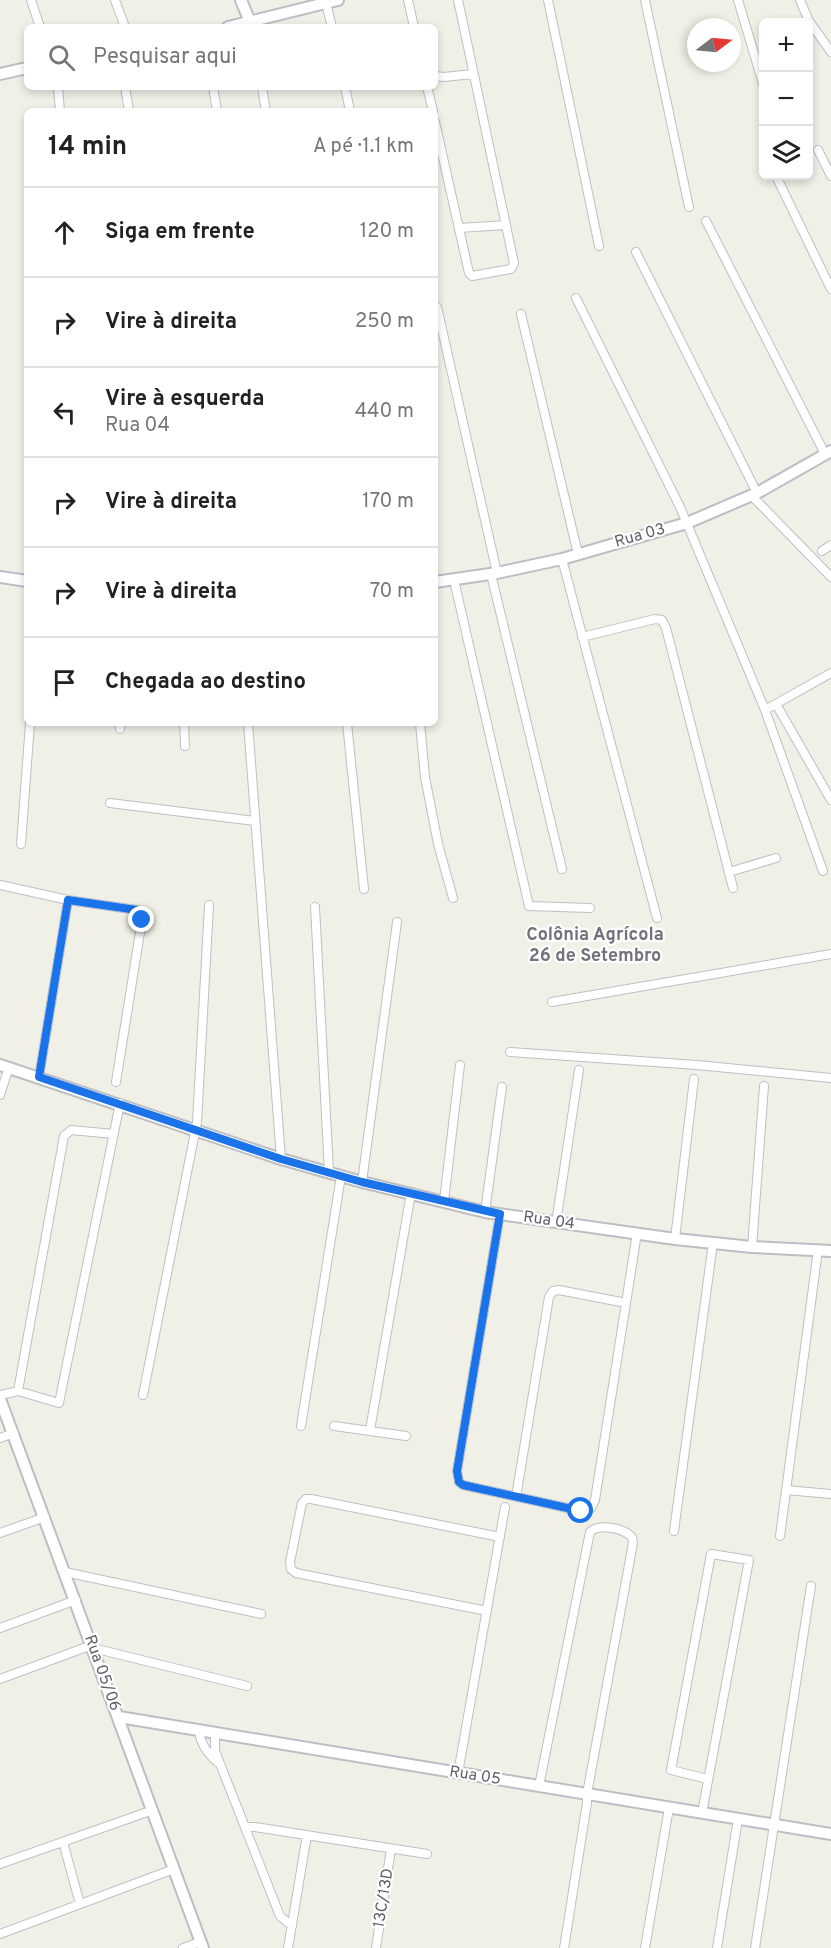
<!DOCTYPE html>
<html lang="pt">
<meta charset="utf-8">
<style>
:root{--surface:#fff;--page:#f6f6f6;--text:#222;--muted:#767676;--line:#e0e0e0}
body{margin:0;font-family:Overpass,sans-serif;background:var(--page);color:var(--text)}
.controls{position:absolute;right:18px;top:18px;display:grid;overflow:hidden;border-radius:9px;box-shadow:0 3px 9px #0003}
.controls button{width:54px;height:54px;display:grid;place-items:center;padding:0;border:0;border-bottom:2px solid var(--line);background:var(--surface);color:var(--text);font:30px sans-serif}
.compass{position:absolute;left:687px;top:18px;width:54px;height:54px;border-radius:50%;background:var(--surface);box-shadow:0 3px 9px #0003;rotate:74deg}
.stop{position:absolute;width:18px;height:18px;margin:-14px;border:4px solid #1a73e8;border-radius:50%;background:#fff}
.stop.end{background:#1a73e8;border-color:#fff;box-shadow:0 2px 6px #0008}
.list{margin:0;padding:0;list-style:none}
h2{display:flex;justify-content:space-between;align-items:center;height:78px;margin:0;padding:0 24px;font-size:26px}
h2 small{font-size:20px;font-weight:400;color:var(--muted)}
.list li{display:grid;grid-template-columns:39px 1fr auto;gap:18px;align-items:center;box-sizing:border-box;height:90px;padding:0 24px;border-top:2px solid var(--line)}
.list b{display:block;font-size:22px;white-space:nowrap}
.list p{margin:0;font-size:20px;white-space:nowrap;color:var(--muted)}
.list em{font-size:20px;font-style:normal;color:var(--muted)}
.icon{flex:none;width:33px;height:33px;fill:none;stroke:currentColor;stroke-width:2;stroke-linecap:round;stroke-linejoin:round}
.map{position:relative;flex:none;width:831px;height:1948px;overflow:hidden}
.search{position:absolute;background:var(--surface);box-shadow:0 3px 9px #0003;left:24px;top:24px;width:414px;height:66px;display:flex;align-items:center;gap:15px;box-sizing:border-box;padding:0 21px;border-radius:9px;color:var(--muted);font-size:22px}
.panel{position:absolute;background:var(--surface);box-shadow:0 3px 9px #0003;left:24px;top:108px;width:414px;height:618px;border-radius:9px}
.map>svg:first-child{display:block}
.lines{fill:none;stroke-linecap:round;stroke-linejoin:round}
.street-casing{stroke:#bebfc6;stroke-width:10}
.secondary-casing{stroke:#bcbec5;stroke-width:14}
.street{stroke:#fff;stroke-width:8}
.secondary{stroke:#fff;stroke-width:10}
.route{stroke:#1a73e8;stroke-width:8}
.labels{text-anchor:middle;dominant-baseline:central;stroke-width:4.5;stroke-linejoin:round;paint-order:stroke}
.street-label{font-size:16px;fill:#5e6168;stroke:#fff}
.neighbourhood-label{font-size:18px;font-weight:bold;fill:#6f737a;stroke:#fff}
</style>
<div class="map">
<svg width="831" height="1948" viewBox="0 0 831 1948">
<rect width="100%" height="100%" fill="#f1f0e7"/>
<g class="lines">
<defs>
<path id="street" d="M 31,0 L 40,27
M 115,0 L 125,27
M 408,0 L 414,27
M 548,0 L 599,246
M 645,0 L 689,207
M 738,0 L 764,87
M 800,0 L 809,21 L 831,52
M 326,3 L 332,27
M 435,76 L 444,77 L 473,74
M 58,87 L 60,111
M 125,87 L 129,111
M 213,87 L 217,111
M 262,87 L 266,111
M 345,87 L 350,111
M 427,87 L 433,111
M 435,122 L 469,273 L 472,276 L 511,269 L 514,263 L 458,0
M 818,150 L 831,176
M 776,176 L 831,289
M 706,221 L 825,454
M 459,228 L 506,225
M 636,252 L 757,493
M 576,298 L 680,507 L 765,710 L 823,871
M 437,307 L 497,573
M 521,314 L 578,554
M 751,495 L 831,577
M 822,551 L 831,545
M 562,559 L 657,918
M 491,574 L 562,869
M 454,580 L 529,906 L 590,908
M 582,637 L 655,619 L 662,620 L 666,628 L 733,888
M 776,704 L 831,800
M 765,710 L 831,673
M 184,723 L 185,746
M 248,723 L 281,1159
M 347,723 L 364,889
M 420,723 L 425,777 L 438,844 L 453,898
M 120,729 L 120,723
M 110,803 L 255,821
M 21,844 L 30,723
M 729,872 L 776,858
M 0,885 L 68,900 L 39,1077
M 68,900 L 137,910 L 141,914 L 142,920 L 116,1082
M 315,907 L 329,1172
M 552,1002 L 831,954
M 510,1052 L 697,1065 L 831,1078
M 0,1095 L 9,1067
M 362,1182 L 397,922
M 444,1201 L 460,1065
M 485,1212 L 502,1087
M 500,1214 L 457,1471 L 459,1482 L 463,1485 L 581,1511 L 591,1508 L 595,1500 L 637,1233
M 556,1223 L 579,1070
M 675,1239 L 694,1079
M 752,1247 L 764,1086
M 18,1391 L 64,1136 L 71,1130 L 114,1134
M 0,1395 L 18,1391 L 59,1403 L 120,1103
M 143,1395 L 197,1122 L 209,905
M 301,1426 L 341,1176
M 334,1426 L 406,1436
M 370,1430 L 411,1193
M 0,1438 L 14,1433
M 786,1490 L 831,1494
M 516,1497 L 549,1297 L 553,1291 L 559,1290 L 626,1303
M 674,1531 L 713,1243
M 0,1533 L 45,1517
M 780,1536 L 818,1250
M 65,1572 L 261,1614
M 487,1611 L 296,1573 L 291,1569 L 290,1562 L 302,1503 L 306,1499 L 311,1499 L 500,1537
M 0,1628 L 76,1600
M 93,1648 L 247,1686
M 0,1679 L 92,1645
M 199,1731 C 201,1745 207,1752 217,1762
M 215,1733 L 215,1751 L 280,1916 L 292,1926
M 458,1773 L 505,1507
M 539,1786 L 590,1532 C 599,1523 623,1528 632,1537 L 633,1543 L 587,1794 L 587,1803 L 564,1948
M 702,1813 L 749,1560 L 711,1554 L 671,1770 L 708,1779
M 246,1827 L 255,1827 L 427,1854
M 63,1842 L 80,1904
M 0,1864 L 153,1810
M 0,1934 L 174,1869
M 183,1948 L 200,1942
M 288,1948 L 307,1835
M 376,1948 L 391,1849
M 645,1948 L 669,1808
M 717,1948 L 738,1819
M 755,1948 L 811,1586"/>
<path id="secondary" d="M 241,0 L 250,22
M 228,27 L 338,0
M 0,74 L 27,68
M 0,577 L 27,581
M 435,582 L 497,573 L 562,559 L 687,523 L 757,493 L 831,451
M 0,1065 L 281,1159 L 362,1182 L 485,1212 L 675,1239 L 752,1247 L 831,1251
M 0,1399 L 203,1948
M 119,1717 L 831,1834"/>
</defs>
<use href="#street" class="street-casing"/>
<use href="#secondary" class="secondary-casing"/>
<use href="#street" class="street"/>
<use href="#secondary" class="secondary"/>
</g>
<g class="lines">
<path class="route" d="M 142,920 L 141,914 L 137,910 L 68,900 L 39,1077 L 281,1159 L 362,1182 L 500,1214 L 457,1471 L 459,1482 L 463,1485 L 581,1511"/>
</g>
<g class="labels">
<g class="street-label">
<text transform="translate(640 536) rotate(-16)">Rua 03</text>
<text transform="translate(549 1221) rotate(8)">Rua 04</text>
<text transform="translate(102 1673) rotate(70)">Rua 05/06</text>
<text transform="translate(475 1776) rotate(9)">Rua 05</text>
<text transform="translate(384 1898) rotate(-81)">13C/13D</text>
</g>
<g class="neighbourhood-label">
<text x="595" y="935">Colônia Agrícola<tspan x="595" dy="21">26 de Setembro</tspan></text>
</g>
</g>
</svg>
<div class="controls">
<button>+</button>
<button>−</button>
<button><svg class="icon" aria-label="layers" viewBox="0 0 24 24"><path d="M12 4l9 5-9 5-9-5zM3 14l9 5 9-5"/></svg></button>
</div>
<svg class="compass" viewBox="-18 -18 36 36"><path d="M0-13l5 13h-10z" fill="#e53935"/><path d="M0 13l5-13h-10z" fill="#767676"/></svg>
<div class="stop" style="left:581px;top:1511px"></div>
<div class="stop end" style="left:142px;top:920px"></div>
<div class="search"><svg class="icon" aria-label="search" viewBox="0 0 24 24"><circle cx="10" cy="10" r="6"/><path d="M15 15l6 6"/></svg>Pesquisar aqui</div>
<section class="panel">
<h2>14 min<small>A pé · 1.1 km</small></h2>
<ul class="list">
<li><svg class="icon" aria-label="ahead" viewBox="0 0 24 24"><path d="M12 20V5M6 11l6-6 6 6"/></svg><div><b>Siga em frente</b></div><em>120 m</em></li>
<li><svg class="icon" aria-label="right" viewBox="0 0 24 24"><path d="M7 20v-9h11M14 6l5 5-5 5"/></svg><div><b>Vire à direita</b></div><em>250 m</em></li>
<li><svg class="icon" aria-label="left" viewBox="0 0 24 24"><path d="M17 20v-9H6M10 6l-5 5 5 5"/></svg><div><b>Vire à esquerda</b><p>Rua 04</p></div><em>440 m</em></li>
<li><svg class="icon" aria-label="right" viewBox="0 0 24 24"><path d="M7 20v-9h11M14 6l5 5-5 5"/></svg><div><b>Vire à direita</b></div><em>170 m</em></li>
<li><svg class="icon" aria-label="right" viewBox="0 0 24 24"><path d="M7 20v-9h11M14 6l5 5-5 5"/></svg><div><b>Vire à direita</b></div><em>70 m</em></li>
<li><svg class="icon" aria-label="arrive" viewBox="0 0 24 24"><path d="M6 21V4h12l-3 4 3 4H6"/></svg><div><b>Chegada ao destino</b></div></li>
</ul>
</section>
</div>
